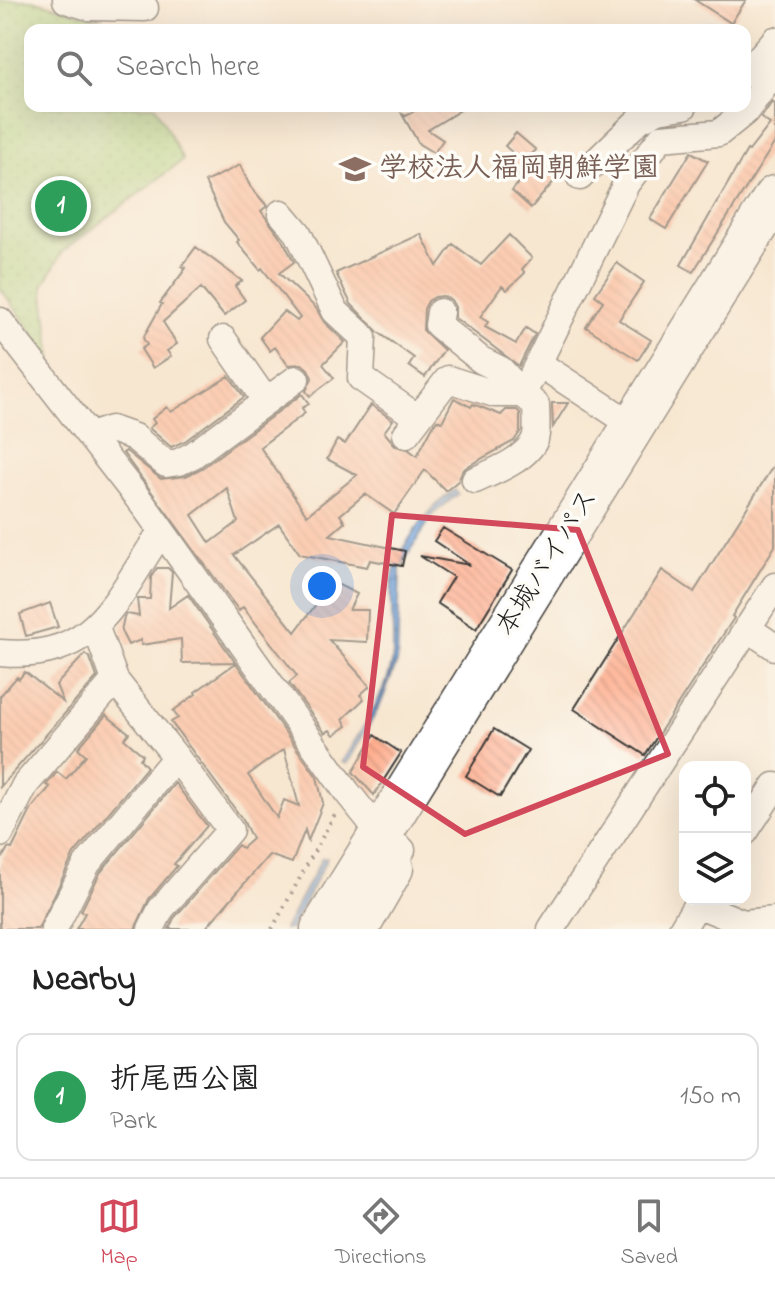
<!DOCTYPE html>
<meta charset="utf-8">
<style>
:root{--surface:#fff;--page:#f2f2f2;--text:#222;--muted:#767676;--line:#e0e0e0;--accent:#d1495b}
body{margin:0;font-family:"Indie Flower","Klee One",sans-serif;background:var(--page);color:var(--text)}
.controls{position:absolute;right:24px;bottom:24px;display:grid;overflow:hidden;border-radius:16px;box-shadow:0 8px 32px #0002}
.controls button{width:72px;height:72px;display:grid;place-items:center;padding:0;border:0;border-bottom:2px solid var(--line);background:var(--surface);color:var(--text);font:40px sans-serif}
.you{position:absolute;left:322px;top:586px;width:28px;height:28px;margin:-20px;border:6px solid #fff;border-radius:50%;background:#1a73e8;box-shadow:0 0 0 12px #1a73e833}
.badge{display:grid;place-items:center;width:52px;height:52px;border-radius:50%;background:var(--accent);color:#fff;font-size:26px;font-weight:700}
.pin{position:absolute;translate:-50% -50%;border:4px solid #fff;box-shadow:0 2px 8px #0006}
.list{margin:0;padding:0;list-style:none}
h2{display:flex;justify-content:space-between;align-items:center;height:104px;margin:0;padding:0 32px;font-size:34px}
h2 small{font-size:26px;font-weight:400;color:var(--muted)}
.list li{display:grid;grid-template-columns:52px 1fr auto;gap:24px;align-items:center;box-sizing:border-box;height:128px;margin:0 16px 16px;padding:0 16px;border:2px solid var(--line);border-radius:16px}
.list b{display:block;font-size:30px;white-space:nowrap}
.list p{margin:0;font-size:26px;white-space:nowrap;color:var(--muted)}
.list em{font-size:26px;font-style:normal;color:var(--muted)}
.icon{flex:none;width:44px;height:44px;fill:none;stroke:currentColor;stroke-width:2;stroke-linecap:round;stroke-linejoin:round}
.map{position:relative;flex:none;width:775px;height:929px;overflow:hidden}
.search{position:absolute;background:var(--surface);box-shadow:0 8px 32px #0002;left:24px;right:24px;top:24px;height:88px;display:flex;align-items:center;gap:20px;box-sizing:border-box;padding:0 28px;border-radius:16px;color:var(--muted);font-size:30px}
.sheet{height:248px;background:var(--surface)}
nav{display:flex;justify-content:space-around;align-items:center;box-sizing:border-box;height:112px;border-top:2px solid var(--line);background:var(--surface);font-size:22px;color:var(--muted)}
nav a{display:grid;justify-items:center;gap:4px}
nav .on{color:var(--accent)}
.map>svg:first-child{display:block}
.park{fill:url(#park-dots);stroke:#62784f;stroke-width:2}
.water{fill:url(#water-ripples);stroke:#445d7a;stroke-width:2}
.building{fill:url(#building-back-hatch);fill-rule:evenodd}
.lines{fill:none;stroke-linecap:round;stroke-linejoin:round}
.minor-casing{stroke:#3d3a37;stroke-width:29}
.trunk-casing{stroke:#3d3a37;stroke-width:45}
.path{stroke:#3d3a37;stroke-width:4;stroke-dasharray:2 6;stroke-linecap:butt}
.minor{stroke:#fff;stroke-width:26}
.trunk{stroke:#fff;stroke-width:42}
.marked{fill:none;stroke:#d1495b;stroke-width:6;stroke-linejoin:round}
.labels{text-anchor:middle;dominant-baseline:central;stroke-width:7;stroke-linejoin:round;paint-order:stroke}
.education-label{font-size:28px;font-weight:bold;fill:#785e54;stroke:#fdfcf7;text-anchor:start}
.street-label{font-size:28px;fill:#1c1c1c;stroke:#fdfcf7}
</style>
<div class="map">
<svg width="775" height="929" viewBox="0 0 775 929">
<defs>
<pattern id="park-dots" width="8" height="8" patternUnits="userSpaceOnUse" patternTransform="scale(2)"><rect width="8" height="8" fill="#a7d582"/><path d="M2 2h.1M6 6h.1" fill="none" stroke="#8fb670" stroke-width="1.8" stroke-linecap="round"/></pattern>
<pattern id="water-ripples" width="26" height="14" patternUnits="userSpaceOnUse" patternTransform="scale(2)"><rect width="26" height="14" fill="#6d9ed7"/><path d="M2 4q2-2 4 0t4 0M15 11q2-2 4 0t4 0" fill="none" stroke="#5980ae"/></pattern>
<pattern id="building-back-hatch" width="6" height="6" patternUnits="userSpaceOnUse" patternTransform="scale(2)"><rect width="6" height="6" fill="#feab8b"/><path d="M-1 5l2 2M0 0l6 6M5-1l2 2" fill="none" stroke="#d99377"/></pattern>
</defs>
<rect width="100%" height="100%" fill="#fdfcf7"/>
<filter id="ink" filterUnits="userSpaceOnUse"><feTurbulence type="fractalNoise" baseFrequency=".0125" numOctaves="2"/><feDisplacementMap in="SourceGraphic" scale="16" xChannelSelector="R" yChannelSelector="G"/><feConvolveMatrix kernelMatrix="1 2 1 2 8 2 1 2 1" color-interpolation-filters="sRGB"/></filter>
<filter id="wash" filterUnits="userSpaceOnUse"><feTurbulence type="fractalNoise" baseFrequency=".006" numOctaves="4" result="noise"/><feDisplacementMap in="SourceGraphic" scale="32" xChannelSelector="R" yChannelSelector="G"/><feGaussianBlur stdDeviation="1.8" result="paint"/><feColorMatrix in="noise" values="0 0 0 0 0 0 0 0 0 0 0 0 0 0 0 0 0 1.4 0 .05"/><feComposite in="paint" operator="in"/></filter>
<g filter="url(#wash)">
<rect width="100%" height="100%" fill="#f7e7d1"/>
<path class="park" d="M 0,0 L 32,0 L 113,23 L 116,30 L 30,30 L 30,106 L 155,106 L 183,160 L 63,251 L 43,286 L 52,358 L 0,288 Z"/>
<path class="water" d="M 455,490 L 458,494 L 433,514 L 400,568 L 397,662 L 380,705 L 347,764 L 342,762 C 357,736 387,692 392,664 C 396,638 390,610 392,584 C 395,552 428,507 455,490 Z
M 322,858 L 327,858 L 291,929 L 284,929 Z"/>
<g id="blocks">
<path class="building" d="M 695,0 L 746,0 L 731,23 Z
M 772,102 L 775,104 L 775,142 L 693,272 L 681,265 L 747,150 L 749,151 L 770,124 L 761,118 Z
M 422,106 L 467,106 L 428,130 L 443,140 L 434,153 L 419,144 L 402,114 L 406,116 Z
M 516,133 L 536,150 L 530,156 L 556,179 L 531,208 L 512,191 L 522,178 L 517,174 L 519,172 L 510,159 L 514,154 L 505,146 Z
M 691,152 L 708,161 L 666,229 L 650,219 Z
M 240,165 L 250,186 L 267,206 L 261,211 L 284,242 L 294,262 L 279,273 L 316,308 L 324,322 L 345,342 L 323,364 L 334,378 L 310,396 L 306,391 L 312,378 L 308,369 L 302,364 L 288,365 L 275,347 L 270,351 L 260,337 L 284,311 L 297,321 L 300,318 L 262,268 L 260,270 L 237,242 L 239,240 L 224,222 L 205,182 Z
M 421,234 L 437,266 L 453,244 L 481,265 L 509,235 L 532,258 L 522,269 L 525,273 L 507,290 L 502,286 L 480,317 L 488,322 L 485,327 L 516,344 L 526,328 L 535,334 L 519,366 L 455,318 L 455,307 L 451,300 L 443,296 L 435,297 L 428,301 L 424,309 L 423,330 L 444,350 L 425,377 L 409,366 L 414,358 L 378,332 L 351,304 L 336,273 Z
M 196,247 L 242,281 L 235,286 L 245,300 L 224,316 L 201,288 L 163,322 L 177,344 L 167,351 L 171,356 L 153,368 L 141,349 L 147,345 L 143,338 L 162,304 L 160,303 L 186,268 L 182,266 Z
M 617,263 L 644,282 L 619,320 L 651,340 L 638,360 L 586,327 L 603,301 L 595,295 Z
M 229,376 L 244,397 L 185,441 L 171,447 L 149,428 L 155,423 L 152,419 L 167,407 L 171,412 Z
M 302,394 L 309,404 L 302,408 L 305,413 L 260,447 L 307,515 L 357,475 L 327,459 L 337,440 L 345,444 L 371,405 L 393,420 L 384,432 L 396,446 L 408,449 L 417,456 L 434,424 L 437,420 L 442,422 L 454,398 L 471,407 L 473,404 L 501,415 L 506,410 L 517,410 L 520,413 L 520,432 L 514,441 L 468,466 L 462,471 L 459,480 L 446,491 L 425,470 L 394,514 L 365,494 L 340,515 L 345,522 L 330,535 L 405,551 L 402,566 L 370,560 L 367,567 L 300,554 L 279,524 L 234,555 L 295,632 L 333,582 L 357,594 L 349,610 L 368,610 L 367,642 L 329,640 L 370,686 L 360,695 L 364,699 L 343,719 L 347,726 L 334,735 L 330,730 L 325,733 L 289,683 L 297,676 L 243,607 L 239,611 L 123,453 L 126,451 L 161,479 L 186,476 L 202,468 ZM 227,488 L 238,522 L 210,543 L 192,515 Z
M 552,403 L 568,403 L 553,427 L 552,405 Z
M 775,463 L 775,546 L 732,616 L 734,618 L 645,755 L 574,709 L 662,570 L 694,592 Z
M 443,528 L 512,570 L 476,629 L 437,603 L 453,577 L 420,556 L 470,565 L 434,541 Z
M 157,568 L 168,568 L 172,572 L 169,608 L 188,595 L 235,662 L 182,663 L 181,639 L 141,645 L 141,640 L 128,645 L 121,631 L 124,617 L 126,614 L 139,616 L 137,599 L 150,599 L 151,577 Z
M 50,603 L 58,627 L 26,636 L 20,614 Z
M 85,654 L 90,658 L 97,677 L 0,787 L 0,696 L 17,677 L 19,679 L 25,672 L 63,702 L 56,685 Z
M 236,663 L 317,777 L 323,803 L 308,841 L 305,830 L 292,863 L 269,855 L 205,929 L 169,929 L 174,918 L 238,845 L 242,848 L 252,839 L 243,820 L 171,722 L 178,718 L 173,711 L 196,694 L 195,692 ZM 284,749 L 299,806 L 284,800 L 277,818 L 248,775 Z
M 106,715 L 129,733 L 124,739 L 143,755 L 140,759 L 147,767 L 74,854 L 38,929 L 0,929 L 0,862 L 8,848 L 12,849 L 32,808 L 50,787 L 46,785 L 57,772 L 66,779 L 86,755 L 78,748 Z
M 494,729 L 528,750 L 500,797 L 466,776 Z
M 374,735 L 401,753 L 374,795 L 353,772 Z
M 175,783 L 207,826 L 174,864 L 177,866 L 149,899 L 135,929 L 76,929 L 85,913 L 81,911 L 100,873 Z"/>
</g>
</g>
<g filter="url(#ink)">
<use href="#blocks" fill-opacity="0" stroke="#3d3a37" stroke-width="2"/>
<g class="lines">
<defs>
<path id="minor" d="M 66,0 L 89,7 L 145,8
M 745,74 L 775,40
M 580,177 L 639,120 L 658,110 L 684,106
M 281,213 L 298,233 L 335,311 L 363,337 L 361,378 L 418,418
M 440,312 L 438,325 L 481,360 L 501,370 L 523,394
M 0,321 L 147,510 L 347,792 L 380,833 L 402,850
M 223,339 L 266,401
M 538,363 L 634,426
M 406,434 L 448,379 L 495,394 L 523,394
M 90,436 L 111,429 L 134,437 L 166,464 L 179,462 L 193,455 L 296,379
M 475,480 C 493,472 527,459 535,439 C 538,430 536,415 536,405 L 523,394 L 626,184 L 661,138 L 719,133 L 745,112 L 775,72
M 96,628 L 115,680 L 176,757 L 230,830 L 161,909 L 151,929
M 747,628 L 775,647
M 0,653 C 96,662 115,600 161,532
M 745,832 L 775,786
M 0,834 L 25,785 L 115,680
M 697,904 L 743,923 L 775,920
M 54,929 L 87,864 L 176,757
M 551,929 L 775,586
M 682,929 L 700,899"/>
<path id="trunk" d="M 322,929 L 775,197
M 357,929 L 392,868"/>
</defs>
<use href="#minor" class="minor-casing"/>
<use href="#trunk" class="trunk-casing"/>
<path class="path" d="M 272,929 L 336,812"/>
<use href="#minor" class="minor"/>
<use href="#trunk" class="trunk"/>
</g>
</g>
<path d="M0 0H775V929H0ZM 392,515 L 578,530 L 668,754 L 465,834 L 363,767 Z" fill="#f7e7d1" fill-opacity=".55" fill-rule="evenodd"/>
<path class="marked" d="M 392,515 L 578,530 L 668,754 L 465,834 L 363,767 Z"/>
<defs>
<symbol id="school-bare" viewBox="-9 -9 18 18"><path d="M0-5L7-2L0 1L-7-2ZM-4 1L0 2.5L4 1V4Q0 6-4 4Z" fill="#8d6e63" stroke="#fdfcf7" stroke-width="2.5" paint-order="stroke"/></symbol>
</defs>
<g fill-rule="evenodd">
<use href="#school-bare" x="333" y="147" width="44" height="44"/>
</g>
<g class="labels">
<g class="education-label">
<text x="379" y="169">学校法人福岡朝鮮学園</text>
</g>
<g class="street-label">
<text transform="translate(548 563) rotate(-58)">本城バイパス</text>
</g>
</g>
</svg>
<div class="controls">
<button><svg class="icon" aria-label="locate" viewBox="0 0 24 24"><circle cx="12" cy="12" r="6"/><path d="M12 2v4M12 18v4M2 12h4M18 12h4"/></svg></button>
<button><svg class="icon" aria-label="layers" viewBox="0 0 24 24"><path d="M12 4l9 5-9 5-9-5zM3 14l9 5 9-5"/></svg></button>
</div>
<div class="you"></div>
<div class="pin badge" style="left:61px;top:206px;background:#2e9e5b">1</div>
<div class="search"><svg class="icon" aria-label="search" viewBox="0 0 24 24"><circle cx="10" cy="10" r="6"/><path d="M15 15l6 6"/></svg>Search here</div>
</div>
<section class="sheet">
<h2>Nearby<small></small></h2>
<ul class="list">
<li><span class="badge" style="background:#2e9e5b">1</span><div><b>折尾西公園</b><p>Park</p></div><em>150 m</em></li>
</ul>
</section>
<nav>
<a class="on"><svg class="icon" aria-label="map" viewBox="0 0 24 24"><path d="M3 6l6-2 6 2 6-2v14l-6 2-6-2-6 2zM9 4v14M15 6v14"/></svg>Map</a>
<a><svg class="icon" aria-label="directions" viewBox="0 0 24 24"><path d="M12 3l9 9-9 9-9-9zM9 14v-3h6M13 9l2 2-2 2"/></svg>Directions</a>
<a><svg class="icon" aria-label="saved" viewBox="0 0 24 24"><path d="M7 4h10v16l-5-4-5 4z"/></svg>Saved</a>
</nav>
